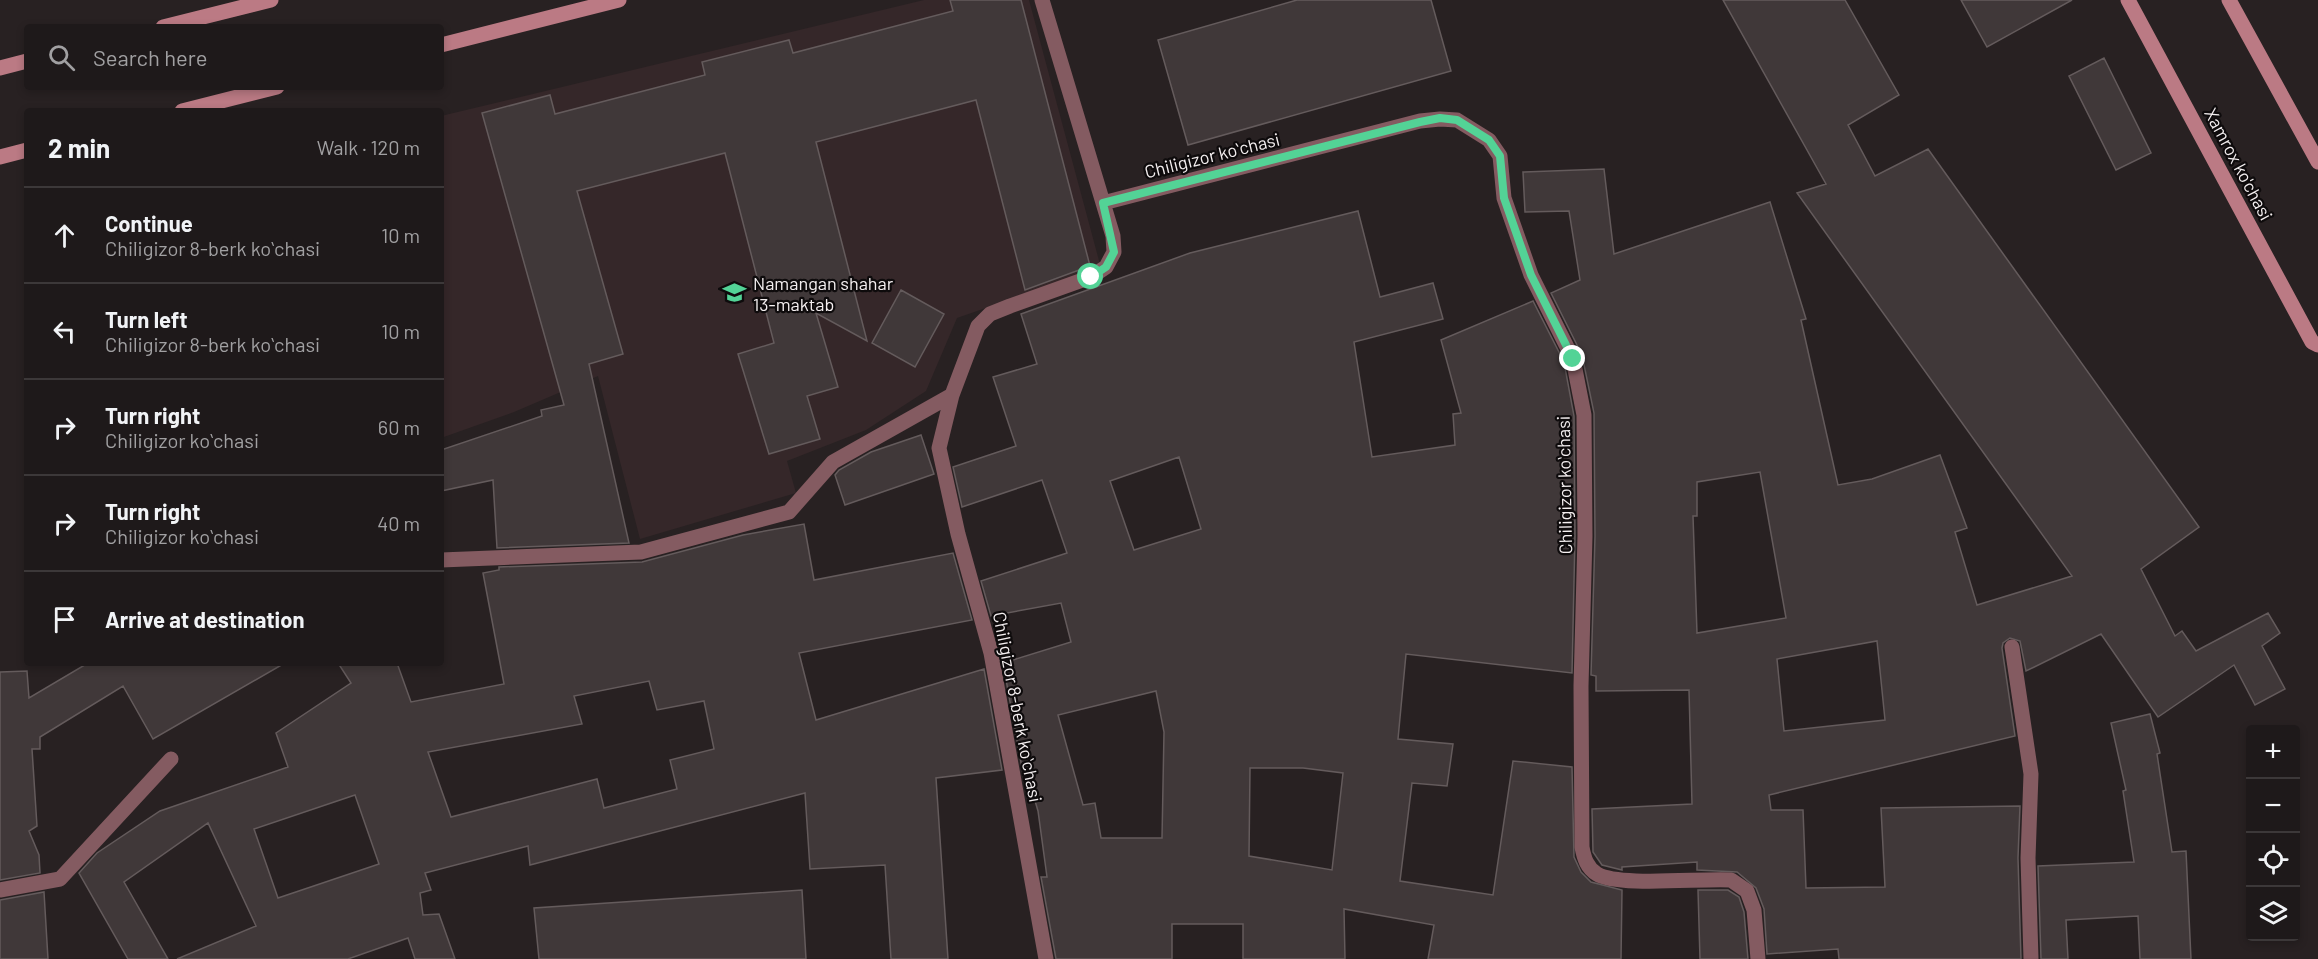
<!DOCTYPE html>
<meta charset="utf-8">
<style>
:root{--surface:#1e191a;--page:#262223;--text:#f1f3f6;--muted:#a1a0a2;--line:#3c3839}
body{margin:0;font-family:Barlow,sans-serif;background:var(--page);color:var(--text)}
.controls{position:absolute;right:18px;bottom:18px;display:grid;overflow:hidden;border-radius:6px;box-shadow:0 3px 9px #0003}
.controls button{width:54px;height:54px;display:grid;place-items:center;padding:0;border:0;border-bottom:2px solid var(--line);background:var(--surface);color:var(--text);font:30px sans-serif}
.stop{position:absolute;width:18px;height:18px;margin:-14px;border:4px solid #53d396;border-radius:50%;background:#fff}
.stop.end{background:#53d396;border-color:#fff;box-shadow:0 2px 6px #0008}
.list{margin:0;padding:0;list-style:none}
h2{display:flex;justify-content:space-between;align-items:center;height:78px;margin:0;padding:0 24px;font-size:26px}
h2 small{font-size:20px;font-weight:400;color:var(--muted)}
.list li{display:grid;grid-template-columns:39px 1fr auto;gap:18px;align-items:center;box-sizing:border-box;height:96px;padding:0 24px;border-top:2px solid var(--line)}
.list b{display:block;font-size:22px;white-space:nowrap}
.list p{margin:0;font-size:20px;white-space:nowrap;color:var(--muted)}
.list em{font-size:20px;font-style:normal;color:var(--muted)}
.icon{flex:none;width:33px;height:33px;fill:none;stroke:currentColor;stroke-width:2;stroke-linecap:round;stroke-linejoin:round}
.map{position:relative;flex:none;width:2318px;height:959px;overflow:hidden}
.search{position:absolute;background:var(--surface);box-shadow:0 3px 9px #0003;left:24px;top:24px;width:420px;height:66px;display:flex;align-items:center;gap:15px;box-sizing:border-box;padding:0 21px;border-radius:6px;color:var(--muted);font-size:22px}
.panel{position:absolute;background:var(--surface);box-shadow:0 3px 9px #0003;left:24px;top:108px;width:420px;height:558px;border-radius:6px}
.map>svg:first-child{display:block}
.built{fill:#352729}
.building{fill:#403839;stroke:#645b5c;stroke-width:1.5;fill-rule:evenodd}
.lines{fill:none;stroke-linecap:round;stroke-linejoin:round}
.service{stroke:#845b61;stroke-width:15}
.minor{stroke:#845b61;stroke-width:15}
.secondary{stroke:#bb7a84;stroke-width:15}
.route{stroke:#53d396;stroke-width:8}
.labels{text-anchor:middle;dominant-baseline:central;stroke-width:4.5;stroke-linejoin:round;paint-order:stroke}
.street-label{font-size:18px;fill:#f4eff0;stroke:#0e0b0c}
.poi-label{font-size:18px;fill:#f4eff0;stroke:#0e0b0c;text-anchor:start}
</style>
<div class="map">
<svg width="2318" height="959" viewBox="0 0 2318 959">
<rect width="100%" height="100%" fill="#282122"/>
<path class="built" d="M 924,0 L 1029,0 L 1101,268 L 957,318 L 926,391 L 866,430 L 787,461 L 796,493 L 640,539 L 598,376 L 514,412 L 441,438 L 441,116 Z"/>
<path class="building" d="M 950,0 L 1021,0 L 1090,266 L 1025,290 L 976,100 L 816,142 L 867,341 L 816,313 L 838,387 L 807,396 L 820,439 L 769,454 L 738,354 L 774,343 L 725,153 L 577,191 L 623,354 L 589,364 L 629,543 L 497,548 L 493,480 L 441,491 L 441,450 L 542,416 L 541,410 L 564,405 L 482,113 L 550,95 L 555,114 L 705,75 L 702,62 L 789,40 L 793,53 L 953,11 Z
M 1297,0 L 1431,0 L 1451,71 L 1188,145 L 1158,40 Z
M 1723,0 L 1845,0 L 1899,95 L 1848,125 L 1875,176 L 1928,149 L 2199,527 L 2141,569 L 2175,636 L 2182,631 L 2196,651 L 2268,613 L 2280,633 L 2262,646 L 2285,689 L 2255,705 L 2234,665 L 2158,717 L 2101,634 L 2026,671 L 2020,641 L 2010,638 L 2003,643 L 2002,648 L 2015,736 L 1769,795 L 1771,810 L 1803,810 L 1806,888 L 1885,887 L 1881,808 L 2020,806 L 2018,858 L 2021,959 L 1839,959 L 1838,949 L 1767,954 L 1764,909 L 1756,888 L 1737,872 L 1697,870 L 1697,862 L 1622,867 L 1622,870 L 1602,865 L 1593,852 L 1592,809 L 1692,804 L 1689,690 L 1596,691 L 1596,676 L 1591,675 L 1595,536 L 1594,413 L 1582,355 L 1551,293 L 1580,280 L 1569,211 L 1525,212 L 1523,172 L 1604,169 L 1614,254 L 1770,202 L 1806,319 L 1801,320 L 1838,485 L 1872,479 L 1940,455 L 1967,528 L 1955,532 L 1977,605 L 2072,576 L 1797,193 L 1826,184 ZM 1760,472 L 1786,618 L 1697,633 L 1693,516 L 1697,516 L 1697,482 ZM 1877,641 L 1885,720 L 1784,731 L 1777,659 Z
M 1961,0 L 2072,0 L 1987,47 Z
M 2104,58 L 2151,153 L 2116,170 L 2069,76 Z
M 1358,211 L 1380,297 L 1433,283 L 1443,319 L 1354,342 L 1372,457 L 1455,445 L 1453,414 L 1461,413 L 1441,340 L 1533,301 L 1564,362 L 1574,416 L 1575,536 L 1572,673 L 1406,654 L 1398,739 L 1453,744 L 1447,786 L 1412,783 L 1400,881 L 1493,895 L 1513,761 L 1572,767 L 1574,857 L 1581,872 L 1591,882 L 1622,890 L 1621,959 L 1428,959 L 1434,925 L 1344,909 L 1345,959 L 1243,959 L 1243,924 L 1172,924 L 1172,959 L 1056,959 L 1041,877 L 1047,877 L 1038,811 L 1025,767 L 1022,768 L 1003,663 L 1071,642 L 1061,603 L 991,616 L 981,581 L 1067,553 L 1042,480 L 962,507 L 953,467 L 1016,446 L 993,377 L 1037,364 L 1021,314 L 1190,253 ZM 1179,457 L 1201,529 L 1134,550 L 1110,481 ZM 1156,691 L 1164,732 L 1162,838 L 1101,838 L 1095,803 L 1083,805 L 1058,715 ZM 1250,768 L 1303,768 L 1343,773 L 1332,870 L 1249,856 Z
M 901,290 L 944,314 L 915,367 L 872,343 Z
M 921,435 L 934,474 L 845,505 L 835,475 L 839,470 L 871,452 Z
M 804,524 L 814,580 L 953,553 L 972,620 L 799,653 L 816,720 L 984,669 L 1002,770 L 936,778 L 948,959 L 891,959 L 885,865 L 810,869 L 805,793 L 530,865 L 528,846 L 425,873 L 431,890 L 420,893 L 423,915 L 439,914 L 455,959 L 415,959 L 408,938 L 348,959 L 177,959 L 256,926 L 208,823 L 124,882 L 168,959 L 128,959 L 79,873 L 97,853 L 160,811 L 288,767 L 276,733 L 351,683 L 338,663 L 397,663 L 411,702 L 504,684 L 483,573 L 499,570 L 499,567 L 642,562 L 743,535 ZM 649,681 L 657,710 L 704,701 L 714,749 L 670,760 L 677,789 L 604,808 L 597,779 L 451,817 L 428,752 L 582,724 L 574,696 ZM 355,795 L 379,864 L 278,898 L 254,829 Z
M 88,663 L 285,663 L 153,739 L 123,686 L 40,737 L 40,749 L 32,749 L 37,826 L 29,831 L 39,855 L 40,873 L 0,880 L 0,672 L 27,671 L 29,698 Z
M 2150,714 L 2160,753 L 2157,754 L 2172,852 L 2186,851 L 2191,959 L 2140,959 L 2138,916 L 2066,920 L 2068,959 L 2041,959 L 2038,866 L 2134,862 L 2123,791 L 2126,790 L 2111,723 Z
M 802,890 L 806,959 L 539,959 L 534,908 Z
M 1698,890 L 1728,890 L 1739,897 L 1744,912 L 1748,959 L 1700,959 Z
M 44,892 L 48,959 L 0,959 L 0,900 Z"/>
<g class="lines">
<path class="service" d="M 0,890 L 60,879 L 171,759"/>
<path class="minor" d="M 1042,0 L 1113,236 L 1114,252 L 1106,267 L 1091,277 L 1010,306 L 990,314 L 978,326 L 952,395 L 939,448 L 958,534 L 991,653 L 1046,959
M 1103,203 L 1420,121 L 1440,119 L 1457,120 L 1489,140 L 1500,156 L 1504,198 L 1531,275 L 1573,359 L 1584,415 L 1585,536 L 1581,686 L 1582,847 C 1584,858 1587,868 1597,874 C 1618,887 1702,878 1731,880 L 1747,891 L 1754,910 L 1758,959
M 441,560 L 641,552 L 789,512 L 833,462 L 952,395
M 2012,647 L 2031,774 L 2028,858 L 2031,959"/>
<path class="secondary" d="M 2128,0 L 2312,342 L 2318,345
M 2229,0 L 2318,162
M 163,27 L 271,0
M 441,45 L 619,0
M 0,68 L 27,61
M 182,111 L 277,87
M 0,157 L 27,150"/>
</g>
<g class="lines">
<path class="route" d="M 1091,277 L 1106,267 L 1114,252 L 1103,203 L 1420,122 L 1440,118 L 1457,120 L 1489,140 L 1500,156 L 1504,198 L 1531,275 L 1573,359"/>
</g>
<defs>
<symbol id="school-bare" viewBox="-9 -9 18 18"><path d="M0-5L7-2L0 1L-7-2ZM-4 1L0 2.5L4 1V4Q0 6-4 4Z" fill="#53d396" stroke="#0e0b0c" stroke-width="2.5" paint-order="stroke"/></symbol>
</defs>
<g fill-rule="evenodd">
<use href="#school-bare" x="718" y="276" width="33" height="33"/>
</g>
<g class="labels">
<g class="street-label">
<text transform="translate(1212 155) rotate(-14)">Chiligizor koʻchasi</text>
<text transform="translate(2239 164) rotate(62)">Xamrox ko'chasi</text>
<text transform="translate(1564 485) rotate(-91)">Chiligizor koʻchasi</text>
<text transform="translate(1018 707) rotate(79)">Chiligizor 8-berk koʻchasi</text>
</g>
<g class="poi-label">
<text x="753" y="283">Namangan shahar<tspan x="753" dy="21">13-maktab</tspan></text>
</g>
</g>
</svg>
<div class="controls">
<button>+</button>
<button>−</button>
<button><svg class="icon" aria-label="locate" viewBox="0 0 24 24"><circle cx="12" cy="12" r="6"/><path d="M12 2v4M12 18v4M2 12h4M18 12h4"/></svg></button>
<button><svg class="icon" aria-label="layers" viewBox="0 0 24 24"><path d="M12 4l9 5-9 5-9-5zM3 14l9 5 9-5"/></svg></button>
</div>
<div class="stop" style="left:1091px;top:277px"></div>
<div class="stop end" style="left:1573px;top:359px"></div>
<div class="search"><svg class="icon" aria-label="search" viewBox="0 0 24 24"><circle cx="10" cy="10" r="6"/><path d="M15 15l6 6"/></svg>Search here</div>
<section class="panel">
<h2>2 min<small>Walk · 120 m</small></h2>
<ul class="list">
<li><svg class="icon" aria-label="ahead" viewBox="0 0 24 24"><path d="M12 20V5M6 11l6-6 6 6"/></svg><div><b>Continue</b><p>Chiligizor 8-berk koʻchasi</p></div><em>10 m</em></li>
<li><svg class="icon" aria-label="left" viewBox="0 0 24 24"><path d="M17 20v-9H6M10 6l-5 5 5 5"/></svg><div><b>Turn left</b><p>Chiligizor 8-berk koʻchasi</p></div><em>10 m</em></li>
<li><svg class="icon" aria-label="right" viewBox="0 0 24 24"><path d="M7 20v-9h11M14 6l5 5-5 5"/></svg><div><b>Turn right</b><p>Chiligizor koʻchasi</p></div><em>60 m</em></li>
<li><svg class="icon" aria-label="right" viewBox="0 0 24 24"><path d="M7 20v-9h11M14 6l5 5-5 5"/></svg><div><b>Turn right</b><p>Chiligizor koʻchasi</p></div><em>40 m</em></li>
<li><svg class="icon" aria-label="arrive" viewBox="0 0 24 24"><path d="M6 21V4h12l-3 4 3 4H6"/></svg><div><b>Arrive at destination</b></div></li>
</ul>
</section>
</div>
